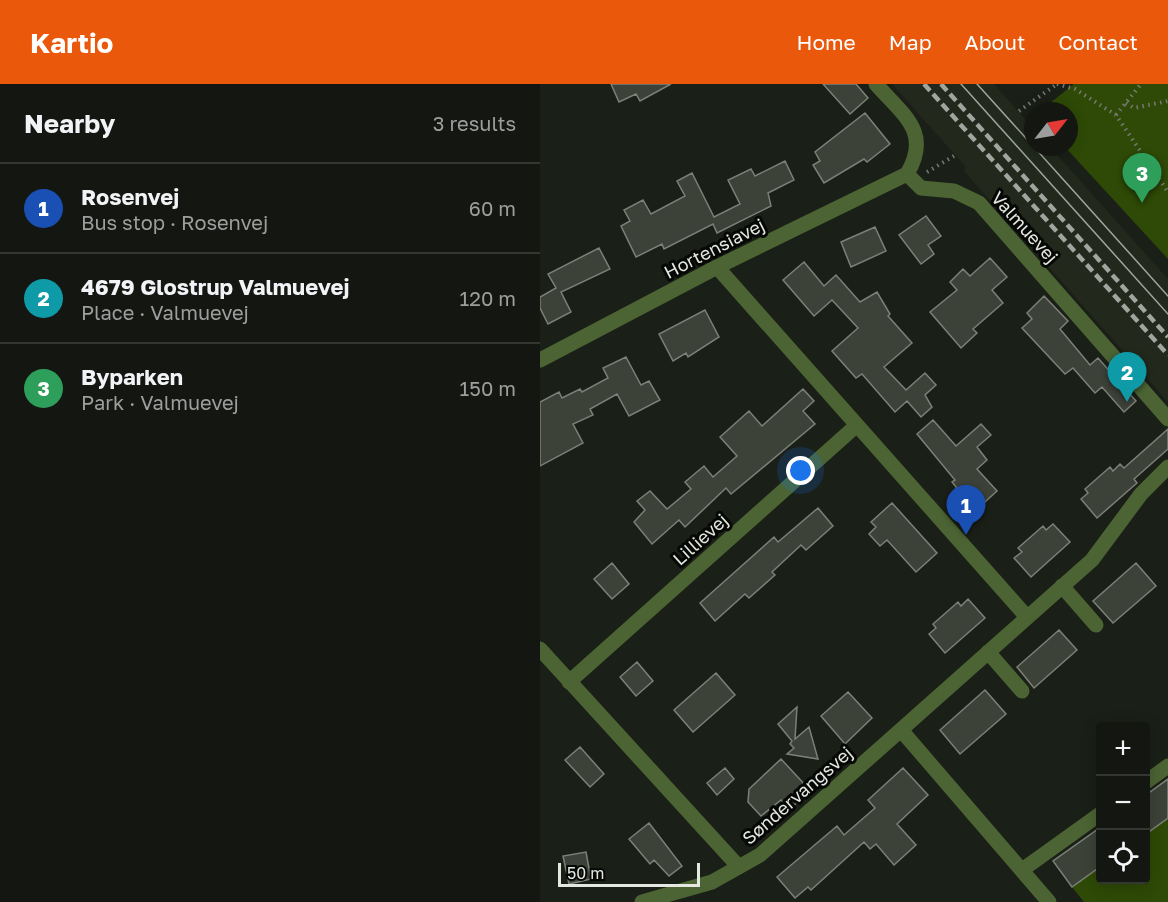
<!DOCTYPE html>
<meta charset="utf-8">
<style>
:root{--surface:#141711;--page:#1d201a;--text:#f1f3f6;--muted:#9d9f9f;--line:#333631;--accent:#ea580c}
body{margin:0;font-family:"Golos Text",sans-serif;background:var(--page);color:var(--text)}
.controls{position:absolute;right:18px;bottom:18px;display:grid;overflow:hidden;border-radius:6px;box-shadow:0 3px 15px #0003}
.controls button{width:54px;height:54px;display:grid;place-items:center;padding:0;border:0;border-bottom:2px solid var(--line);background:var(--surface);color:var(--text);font:30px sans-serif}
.compass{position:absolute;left:484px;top:18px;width:54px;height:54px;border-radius:50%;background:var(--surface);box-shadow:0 3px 15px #0003;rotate:59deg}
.scale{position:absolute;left:18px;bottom:15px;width:142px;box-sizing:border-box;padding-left:6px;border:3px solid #e4e7e2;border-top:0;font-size:16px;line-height:21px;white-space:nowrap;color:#e4e7e2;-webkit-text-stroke:4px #060805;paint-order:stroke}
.you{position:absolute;left:261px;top:387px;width:21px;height:21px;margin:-15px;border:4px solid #fff;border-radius:50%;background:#1a73e8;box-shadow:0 0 0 9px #1a73e833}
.badge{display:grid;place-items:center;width:39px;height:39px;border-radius:50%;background:var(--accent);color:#fff;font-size:20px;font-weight:700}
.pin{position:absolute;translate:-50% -50px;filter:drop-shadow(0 2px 3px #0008)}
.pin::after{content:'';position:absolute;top:32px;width:21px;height:18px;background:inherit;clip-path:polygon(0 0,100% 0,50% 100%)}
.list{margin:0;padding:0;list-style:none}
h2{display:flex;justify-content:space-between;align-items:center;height:78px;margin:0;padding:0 24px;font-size:26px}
h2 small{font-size:20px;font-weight:400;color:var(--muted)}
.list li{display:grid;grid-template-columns:39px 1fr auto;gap:18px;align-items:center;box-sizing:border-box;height:90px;padding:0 24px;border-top:2px solid var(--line)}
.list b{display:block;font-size:22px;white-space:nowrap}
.list p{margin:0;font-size:20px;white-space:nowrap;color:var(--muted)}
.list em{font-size:20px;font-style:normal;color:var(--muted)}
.icon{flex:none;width:33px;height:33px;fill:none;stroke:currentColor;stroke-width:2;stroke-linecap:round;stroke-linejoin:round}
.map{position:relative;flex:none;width:628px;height:818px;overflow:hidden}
header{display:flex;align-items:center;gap:36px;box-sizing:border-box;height:84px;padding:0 30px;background:var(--accent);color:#fff}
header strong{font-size:28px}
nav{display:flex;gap:33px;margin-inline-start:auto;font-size:21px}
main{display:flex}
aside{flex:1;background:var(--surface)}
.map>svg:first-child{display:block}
.built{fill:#22291c}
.green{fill:#2e4a06}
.building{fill:#3d4239;stroke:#7c8178;stroke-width:1.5}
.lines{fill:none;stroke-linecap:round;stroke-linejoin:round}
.path{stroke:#767a73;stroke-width:4;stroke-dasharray:1.5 4.5;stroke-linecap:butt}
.minor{stroke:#4c6433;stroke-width:15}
.tram{stroke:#a1a59f;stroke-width:1.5}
.rail{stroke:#a1a59f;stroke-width:4.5;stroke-dasharray:9 4.5;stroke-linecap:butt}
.labels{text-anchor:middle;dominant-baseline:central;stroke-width:6;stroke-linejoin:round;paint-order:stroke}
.street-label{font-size:18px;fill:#e4e7e2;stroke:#060805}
</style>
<header>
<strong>Kartio</strong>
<nav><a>Home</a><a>Map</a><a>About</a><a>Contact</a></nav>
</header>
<main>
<aside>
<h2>Nearby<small>3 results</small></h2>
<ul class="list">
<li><span class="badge" style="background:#1a4fb4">1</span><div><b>Rosenvej</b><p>Bus stop · Rosenvej</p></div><em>60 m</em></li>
<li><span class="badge" style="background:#0f9aa8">2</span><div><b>4679 Glostrup Valmuevej</b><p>Place · Valmuevej</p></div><em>120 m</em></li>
<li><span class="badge" style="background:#2e9e5b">3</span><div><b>Byparken</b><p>Park · Valmuevej</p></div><em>150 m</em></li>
</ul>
</aside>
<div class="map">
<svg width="628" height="818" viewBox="0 0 628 818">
<rect width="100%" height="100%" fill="#1a1f17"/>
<path class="built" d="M 352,0 L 454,0 L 493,44 L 493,63 L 510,63 L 628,195 L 628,318 L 425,88 L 425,82 Z"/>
<path class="green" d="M 534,0 L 628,0 L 628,175 L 525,63 L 529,63 L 529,27 L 500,27 Z
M 628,734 L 628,818 L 544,818 L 532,803 L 560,782 L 560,796 L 606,796 L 606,750 Z"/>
<path class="building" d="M 71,0 L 131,0 L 100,17 L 96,10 L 79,18 Z
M 283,0 L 316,0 L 328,14 L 310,30 Z
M 325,29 L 350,60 L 327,78 L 324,75 L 284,99 L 273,81 L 280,77 L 275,68 Z
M 245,77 L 254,96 L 228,109 L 231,122 L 177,149 L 173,140 L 124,165 L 122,160 L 96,173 L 81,142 L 90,137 L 84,126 L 103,116 L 111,130 L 145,112 L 137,97 L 152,89 L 174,133 L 200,120 L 188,96 L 211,85 L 215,92 Z
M 386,132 L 401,152 L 388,161 L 394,170 L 381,180 L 359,151 Z
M 335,143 L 346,167 L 311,183 L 301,158 Z
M 59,164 L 70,185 L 21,208 L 31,228 L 8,240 L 0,224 L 0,213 L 16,204 L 8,190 Z
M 450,174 L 467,193 L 452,206 L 463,219 L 433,245 L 437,249 L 421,264 L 390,228 L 417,206 L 410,198 L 423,185 L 430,192 Z
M 264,178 L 284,202 L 296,191 L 320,218 L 337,208 L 350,230 L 348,232 L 372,259 L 344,283 L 366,306 L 385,289 L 396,301 L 385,311 L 392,323 L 381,333 L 367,317 L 355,328 L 322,290 L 316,294 L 292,267 L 318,244 L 292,216 L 274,232 L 243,196 Z
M 504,212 L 528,237 L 520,245 L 550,281 L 558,274 L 596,317 L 584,328 L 562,303 L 555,309 L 533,284 L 525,290 L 482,244 L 492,235 L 487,229 Z
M 165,226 L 179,253 L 148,273 L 146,269 L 133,277 L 119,250 Z
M 86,273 L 101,301 L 109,297 L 120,316 L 89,332 L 77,310 L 50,325 L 53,331 L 33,340 L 43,359 L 0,382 L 0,318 L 19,308 L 22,314 L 40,305 L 42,308 L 68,294 L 63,284 Z
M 263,305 L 274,317 L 263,327 L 275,340 L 191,410 L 186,404 L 145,443 L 139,436 L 112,460 L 94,438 L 105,426 L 97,417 L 110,407 L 127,425 L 151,405 L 145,398 L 164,382 L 173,393 L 197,372 L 180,353 L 209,327 L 222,342 Z
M 393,336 L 416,362 L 441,340 L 451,351 L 437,363 L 447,376 L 437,385 L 457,407 L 435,427 L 412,398 L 415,396 L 377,350 Z
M 628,345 L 628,365 L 594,395 L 597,399 L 557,434 L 541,415 L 548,409 L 545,405 L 570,383 L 573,387 L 580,380 L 584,384 Z
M 352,419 L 397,469 L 376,488 L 347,456 L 340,462 L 329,450 L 336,443 L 331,438 Z
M 278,424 L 293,442 L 266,466 L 261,461 L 232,488 L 235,491 L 209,514 L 205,510 L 175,537 L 160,519 L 234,453 L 238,458 Z
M 513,440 L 530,458 L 491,493 L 474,474 L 482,468 L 478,464 L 503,442 L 506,446 Z
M 72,479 L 89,500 L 72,515 L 54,495 Z
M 596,479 L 616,502 L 573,539 L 553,517 Z
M 428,515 L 445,534 L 405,569 L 389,550 L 396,544 L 393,540 L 418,518 L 421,522 Z
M 519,546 L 537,566 L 494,604 L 477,583 Z
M 97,578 L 113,597 L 96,612 L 80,593 Z
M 176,589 L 195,611 L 153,648 L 134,626 Z
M 445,606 L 466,630 L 420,670 L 400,646 Z
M 308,608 L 332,634 L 305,660 L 281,632 Z
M 257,623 L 255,655 L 269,643 L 278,675 L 247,670 L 254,664 L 250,660 L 252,657 L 238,640 Z
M 40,663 L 64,690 L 50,703 L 25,676 Z
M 241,675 L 268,704 L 268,708 L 250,725 L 241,716 L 221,732 L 208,718 L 209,705 Z
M 185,684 L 194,695 L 177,711 L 167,699 Z
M 363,684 L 388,711 L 357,740 L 376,761 L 354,781 L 336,760 L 330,765 L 324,758 L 271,806 L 268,803 L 255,814 L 237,793 L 297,742 L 304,751 L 335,724 L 328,716 Z
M 628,695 L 628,734 L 606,750 L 606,711 Z
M 109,739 L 142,782 L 129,792 L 114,776 L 110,780 L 89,755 Z
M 561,743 L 561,782 L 532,803 L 513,777 Z
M 46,768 L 51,795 L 29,800 L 23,772 Z"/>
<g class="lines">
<path class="path" d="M 517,0 L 535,5 L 576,31 L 628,108
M 586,19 L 594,24 L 628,17
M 479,27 L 517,0
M 576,31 L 601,0
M 387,88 L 414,72"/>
<path class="minor" d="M 336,0 C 363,31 392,48 367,90
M 367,90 L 381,104 L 414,107 L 439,119 L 628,335
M 177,183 L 487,533
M 0,276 L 177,183 L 367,90
M 522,502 L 556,541
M 0,565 L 199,783
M 448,568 L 482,607
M 29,598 L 317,341
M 361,646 L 509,818
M 606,698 L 628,682
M 482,786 L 560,730
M 102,818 L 172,798 L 220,771 L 552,476 L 601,410 L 628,383"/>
<path class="tram" d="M 421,0 L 628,230
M 437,0 L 493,62
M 494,63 L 628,212"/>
<path class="rail" d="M 384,0 L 628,271
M 401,0 L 628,253"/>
</g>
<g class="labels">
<g class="street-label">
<text transform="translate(485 143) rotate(48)">Valmuevej</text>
<text transform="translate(174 164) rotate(-27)">Hortensiavej</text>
<text transform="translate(160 455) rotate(-42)">Lillievej</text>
<text transform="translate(257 711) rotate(-41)">Søndervangsvej</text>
</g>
</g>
</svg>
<div class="controls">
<button>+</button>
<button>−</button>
<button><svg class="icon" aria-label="locate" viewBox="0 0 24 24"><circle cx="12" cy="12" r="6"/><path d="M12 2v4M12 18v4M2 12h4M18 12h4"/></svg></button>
</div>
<svg class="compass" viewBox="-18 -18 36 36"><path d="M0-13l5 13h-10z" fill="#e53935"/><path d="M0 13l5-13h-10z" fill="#9d9f9f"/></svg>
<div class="scale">50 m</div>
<div class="you"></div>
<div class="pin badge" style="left:426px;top:451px;background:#1a4fb4">1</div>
<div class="pin badge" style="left:587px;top:318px;background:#0f9aa8">2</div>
<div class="pin badge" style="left:602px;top:119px;background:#2e9e5b">3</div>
</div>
</main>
